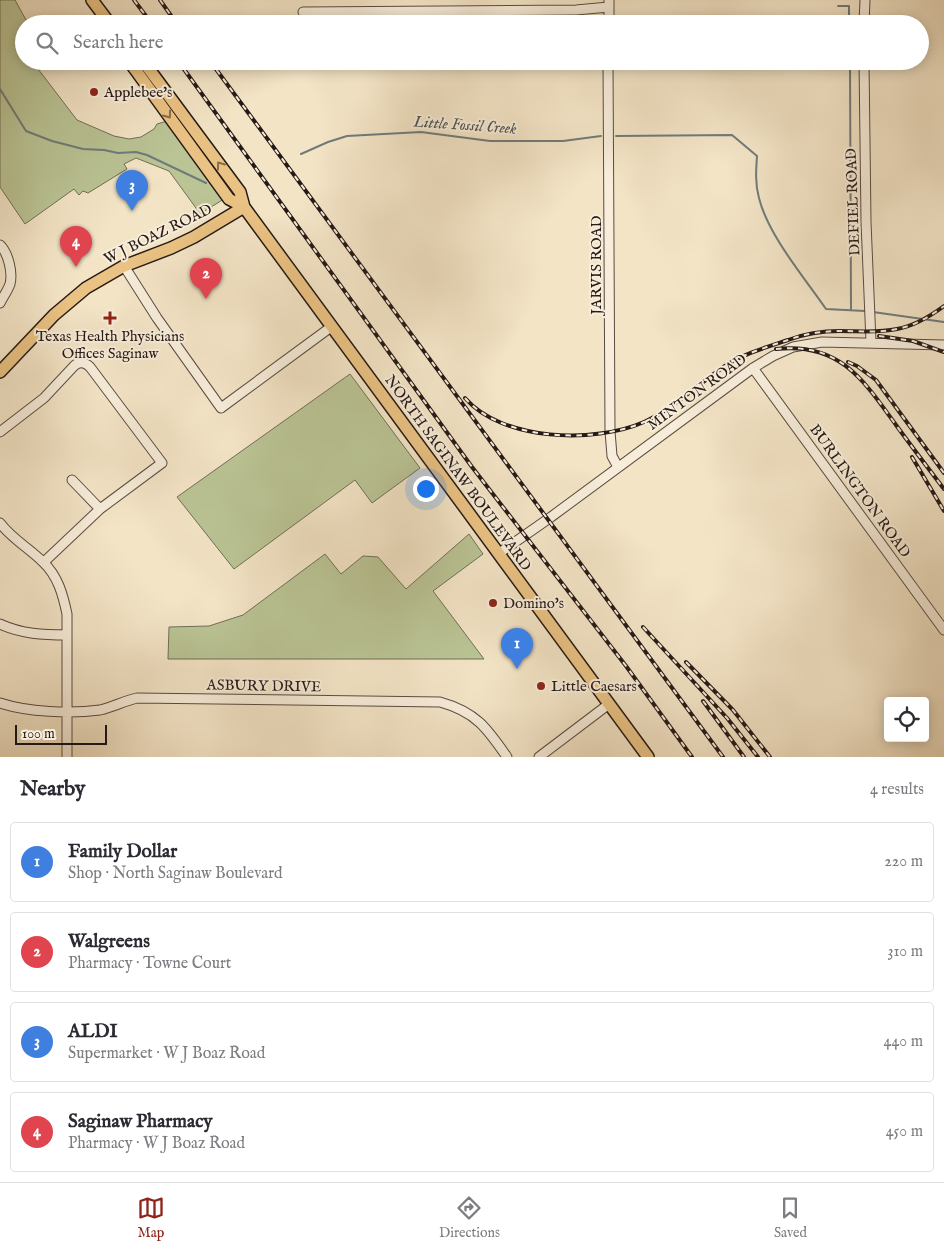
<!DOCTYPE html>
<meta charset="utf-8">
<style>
:root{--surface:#fff;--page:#f2f2f3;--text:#2b2b33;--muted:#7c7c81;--line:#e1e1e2;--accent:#8f2418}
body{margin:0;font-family:"IM FELL English",serif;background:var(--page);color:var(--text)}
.controls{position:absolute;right:15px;bottom:15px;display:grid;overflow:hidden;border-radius:5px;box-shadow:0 2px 12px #0003}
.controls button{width:45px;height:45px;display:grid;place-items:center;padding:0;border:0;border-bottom:1px solid var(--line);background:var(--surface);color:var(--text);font:25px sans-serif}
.scale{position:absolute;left:15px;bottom:12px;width:92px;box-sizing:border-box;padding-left:5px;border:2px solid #261a16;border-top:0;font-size:14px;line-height:18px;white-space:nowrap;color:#261a16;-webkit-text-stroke:4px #f7edda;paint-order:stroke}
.you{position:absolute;left:425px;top:488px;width:18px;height:18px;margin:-12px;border:4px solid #fff;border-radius:50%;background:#1a73e8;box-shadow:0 0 0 8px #1a73e833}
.badge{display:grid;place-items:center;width:32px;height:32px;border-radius:50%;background:var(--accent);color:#fff;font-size:16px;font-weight:700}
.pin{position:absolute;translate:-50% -41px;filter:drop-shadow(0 1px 2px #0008)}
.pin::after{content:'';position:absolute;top:26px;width:18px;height:15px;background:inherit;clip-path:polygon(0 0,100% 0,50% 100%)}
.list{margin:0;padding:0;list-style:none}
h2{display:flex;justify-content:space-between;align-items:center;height:65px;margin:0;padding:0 20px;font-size:21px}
h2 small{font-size:16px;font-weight:400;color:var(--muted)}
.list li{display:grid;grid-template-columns:32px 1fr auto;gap:15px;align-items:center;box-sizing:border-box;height:80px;margin:0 10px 10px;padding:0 10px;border:1px solid var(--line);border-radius:5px}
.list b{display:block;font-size:19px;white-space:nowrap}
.list p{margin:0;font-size:16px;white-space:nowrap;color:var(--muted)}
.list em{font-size:16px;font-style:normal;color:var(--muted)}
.icon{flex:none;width:28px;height:28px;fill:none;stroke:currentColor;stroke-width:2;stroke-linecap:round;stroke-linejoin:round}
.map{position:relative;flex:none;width:944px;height:757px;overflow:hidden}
.search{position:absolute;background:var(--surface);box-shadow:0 2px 12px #0003;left:15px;right:15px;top:15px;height:55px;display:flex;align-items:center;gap:12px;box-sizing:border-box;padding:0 18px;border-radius:28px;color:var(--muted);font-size:19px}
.sheet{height:425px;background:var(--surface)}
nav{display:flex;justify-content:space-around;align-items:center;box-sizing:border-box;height:70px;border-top:1px solid var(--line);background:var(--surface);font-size:14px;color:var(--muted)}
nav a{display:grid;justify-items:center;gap:2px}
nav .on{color:var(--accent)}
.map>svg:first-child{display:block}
.green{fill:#bac495;stroke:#706f56}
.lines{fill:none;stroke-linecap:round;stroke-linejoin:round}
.stream{stroke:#6f7b7b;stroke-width:2}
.minor-casing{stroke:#594c42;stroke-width:11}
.major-casing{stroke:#261a16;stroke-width:14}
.minor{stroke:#f7edda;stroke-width:9}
.major{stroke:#eac283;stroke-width:11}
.rail-casing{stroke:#261a16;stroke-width:4}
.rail{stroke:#f7edda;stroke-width:2;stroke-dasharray:5.5;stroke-linecap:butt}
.oneway{stroke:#886e4c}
.poi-dot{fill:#8f2418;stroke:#f7edda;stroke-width:2}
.labels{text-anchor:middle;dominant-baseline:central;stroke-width:4;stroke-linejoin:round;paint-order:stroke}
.poi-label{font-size:15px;fill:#261a16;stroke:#f7edda;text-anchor:start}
.street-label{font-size:15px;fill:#261a16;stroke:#f7edda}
.water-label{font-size:16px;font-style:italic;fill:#505351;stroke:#f7edda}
</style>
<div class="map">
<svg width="944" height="757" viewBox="0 0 944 757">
<rect width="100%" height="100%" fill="#f3e4c6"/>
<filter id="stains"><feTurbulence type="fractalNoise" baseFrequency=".004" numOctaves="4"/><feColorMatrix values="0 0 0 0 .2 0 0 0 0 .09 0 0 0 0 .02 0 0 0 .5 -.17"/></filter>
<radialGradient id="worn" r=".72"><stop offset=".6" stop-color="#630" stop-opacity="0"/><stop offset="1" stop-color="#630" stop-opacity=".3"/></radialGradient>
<path class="green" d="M 0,0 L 15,0 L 26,20 L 68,22 L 65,24 L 24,24 L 24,61 L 32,61 L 77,120 L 114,136 L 129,139 L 141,137 L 154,129 L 157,124 L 167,121 L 224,199 L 195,217 L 196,208 L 169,171 L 136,158 L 124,164 L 127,169 L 88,193 L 83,191 L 79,195 L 74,189 L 25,224 L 0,187 Z
M 350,374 L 420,468 L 372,503 L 355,480 L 234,569 L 177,497 Z
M 469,534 L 483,554 L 433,591 L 484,659 L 168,659 L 169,627 L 209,626 L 243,615 L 325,554 L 341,574 L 363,556 L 378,557 L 406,589 Z"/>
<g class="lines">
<path class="stream" d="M 838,6 L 849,6 L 849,24
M 850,61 L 851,309
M 0,89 L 26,131 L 52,141 L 83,149 L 104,150 L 118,153 L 136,152 L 147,155 L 206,183
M 616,136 L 732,135 L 757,156 C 756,170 755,184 759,198 C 768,235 804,277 826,309 L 865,311
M 301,154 L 328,142 L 347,136 L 421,132 L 490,141 L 563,141 L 601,136
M 873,312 L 944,322"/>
<defs>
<path id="minor" d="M 303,12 L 576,10 L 609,7
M 609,24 L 609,0
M 864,24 L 865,0
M 608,61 L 610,431 L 612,456 L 618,467
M 864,61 L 866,222 L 871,342
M 0,245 C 8,253 13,272 10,284 C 8,290 3,297 0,303
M 124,266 L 157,318 L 221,408 L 331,327
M 753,368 L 944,630
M 0,432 L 44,398 L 74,366 C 79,361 85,362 90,367 L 162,463 L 100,509 L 44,562
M 72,480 L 100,509
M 0,523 C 12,539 29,548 43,562 C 58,576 63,595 67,614 L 67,757
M 498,554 L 551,517 L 753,368 L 773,356 L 793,347 L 822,342 L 944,345
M 0,624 C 22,634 43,635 67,635
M 0,703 C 27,712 71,714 100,710 C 113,707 124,701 137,698 L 440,702 C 476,712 487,728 507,757
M 539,757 L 609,704"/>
<path id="major" d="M 92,0 L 110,24
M 129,61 L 229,199 L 244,207
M 143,61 L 240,192 L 244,207 L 648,757
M 0,372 L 54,315 L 86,288 L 124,266 L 171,248 L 194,237 L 244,207"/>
</defs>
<use href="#minor" class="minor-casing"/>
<use href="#major" class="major-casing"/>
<use href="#minor" class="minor"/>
<use href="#major" class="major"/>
<defs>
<path id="rail" d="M 134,0 L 152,24
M 160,0 L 177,24
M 178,61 L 472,467 L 626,666 L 692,757
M 210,61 L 723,757
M 879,336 L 913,341 L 944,352
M 776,349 C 839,342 863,379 896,425 C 912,447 928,468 944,489
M 848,362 L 857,366 L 876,380 L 944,473
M 465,398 C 502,441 594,444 644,422 C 673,409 698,384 725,366 C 743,354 767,347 788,340 C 804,334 822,331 840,331 C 859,331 878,333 897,329 C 914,326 929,317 944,306
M 912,457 L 944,511
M 643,627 L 727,718 L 758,757
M 686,662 L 733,710 L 770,757
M 703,701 L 744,757"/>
</defs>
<use href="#rail" class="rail-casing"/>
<use href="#rail" class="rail"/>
</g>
<defs><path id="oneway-chevron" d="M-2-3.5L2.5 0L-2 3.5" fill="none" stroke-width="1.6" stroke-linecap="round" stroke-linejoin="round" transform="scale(1.25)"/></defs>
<g class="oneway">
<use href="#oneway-chevron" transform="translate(168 115) rotate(54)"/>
<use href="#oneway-chevron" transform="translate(220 165) rotate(-126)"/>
</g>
<g class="poi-dot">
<circle cx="94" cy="92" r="5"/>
<path d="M107.5 310.5h5v5h5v5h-5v5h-5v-5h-5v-5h5z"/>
<circle cx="493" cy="603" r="5"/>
<circle cx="541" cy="686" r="5"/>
</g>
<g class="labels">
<g class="poi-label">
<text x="104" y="92">Applebee's</text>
<text x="110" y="336" text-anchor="middle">Texas Health Physicians<tspan x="110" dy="17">Offices Saginaw</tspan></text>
<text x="503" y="603">Domino's</text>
<text x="551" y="686">Little Caesars</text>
</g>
<g class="street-label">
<text transform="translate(853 202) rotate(-92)">DEFIEL ROAD</text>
<text transform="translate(158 234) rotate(-26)">W J BOAZ ROAD</text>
<text transform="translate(596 265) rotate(-90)">JARVIS ROAD</text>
<text transform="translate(697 392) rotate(-36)">MINTON ROAD</text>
<text transform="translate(458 473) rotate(54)">NORTH SAGINAW BOULEVARD</text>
<text transform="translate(860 491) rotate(54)">BURLINGTON ROAD</text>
<text transform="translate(264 686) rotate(1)">ASBURY DRIVE</text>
</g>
<g class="water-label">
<text transform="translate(465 126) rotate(4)">Little Fossil Creek</text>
</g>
</g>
<rect width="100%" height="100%" filter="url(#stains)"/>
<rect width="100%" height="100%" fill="url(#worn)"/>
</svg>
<div class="controls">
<button><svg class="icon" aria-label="locate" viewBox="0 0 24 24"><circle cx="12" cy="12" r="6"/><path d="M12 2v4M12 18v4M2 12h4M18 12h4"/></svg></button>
</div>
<div class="scale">100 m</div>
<div class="you"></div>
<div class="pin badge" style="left:517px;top:669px;background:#3f7fe0">1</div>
<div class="pin badge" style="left:206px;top:299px;background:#e0444e">2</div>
<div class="pin badge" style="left:132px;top:211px;background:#3f7fe0">3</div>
<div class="pin badge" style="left:76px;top:267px;background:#e0444e">4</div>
<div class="search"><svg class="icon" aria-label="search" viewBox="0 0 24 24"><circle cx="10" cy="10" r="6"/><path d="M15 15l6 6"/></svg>Search here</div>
</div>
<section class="sheet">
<h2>Nearby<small>4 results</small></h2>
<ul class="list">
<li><span class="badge" style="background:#3f7fe0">1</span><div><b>Family Dollar</b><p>Shop · North Saginaw Boulevard</p></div><em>220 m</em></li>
<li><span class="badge" style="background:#e0444e">2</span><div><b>Walgreens</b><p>Pharmacy · Towne Court</p></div><em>310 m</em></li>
<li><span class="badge" style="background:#3f7fe0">3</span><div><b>ALDI</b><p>Supermarket · W J Boaz Road</p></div><em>440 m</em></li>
<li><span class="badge" style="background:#e0444e">4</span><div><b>Saginaw Pharmacy</b><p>Pharmacy · W J Boaz Road</p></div><em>450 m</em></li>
</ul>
</section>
<nav>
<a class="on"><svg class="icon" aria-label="map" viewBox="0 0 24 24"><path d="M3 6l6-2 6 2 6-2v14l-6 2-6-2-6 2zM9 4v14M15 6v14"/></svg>Map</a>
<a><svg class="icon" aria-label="directions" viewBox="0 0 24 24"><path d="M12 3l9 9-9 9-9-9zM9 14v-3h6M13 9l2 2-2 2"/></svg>Directions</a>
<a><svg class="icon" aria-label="saved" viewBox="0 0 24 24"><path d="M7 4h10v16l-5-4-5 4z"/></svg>Saved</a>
</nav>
